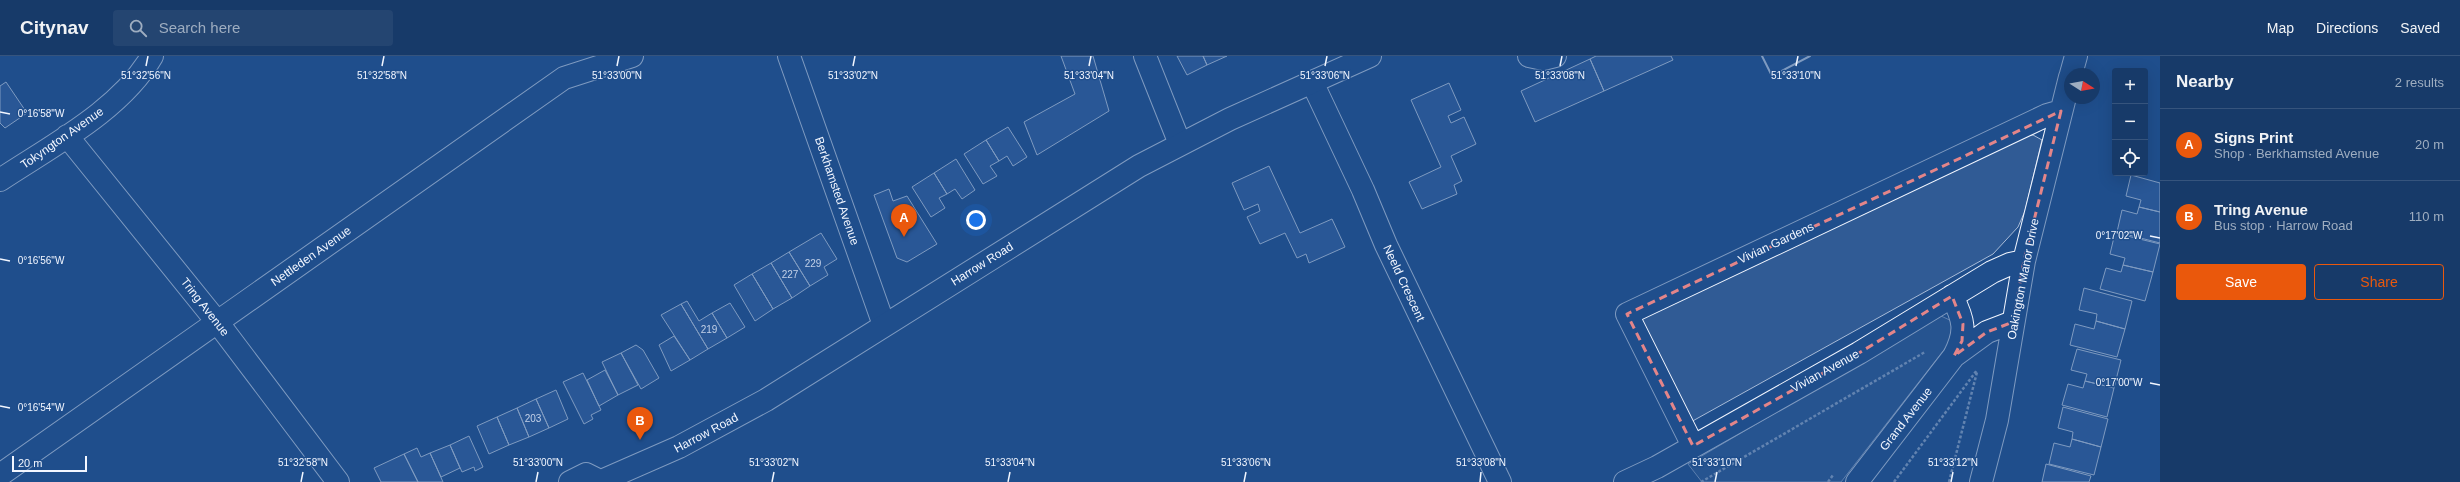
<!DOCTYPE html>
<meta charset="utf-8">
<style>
:root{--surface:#173a69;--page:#244571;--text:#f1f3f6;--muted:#9eadc0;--line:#36547d;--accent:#ea580c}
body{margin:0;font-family:Arial,sans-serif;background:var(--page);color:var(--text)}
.controls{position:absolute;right:12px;top:12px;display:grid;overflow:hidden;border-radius:4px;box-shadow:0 4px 16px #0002}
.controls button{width:36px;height:36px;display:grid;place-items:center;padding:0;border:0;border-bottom:1px solid var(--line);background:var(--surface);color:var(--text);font:20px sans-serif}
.compass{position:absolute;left:2064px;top:12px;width:36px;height:36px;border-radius:50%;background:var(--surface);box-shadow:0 4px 16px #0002;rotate:101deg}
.scale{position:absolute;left:12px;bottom:10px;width:75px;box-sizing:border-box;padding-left:4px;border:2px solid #f2f6ff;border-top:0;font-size:11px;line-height:14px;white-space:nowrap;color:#f2f6ff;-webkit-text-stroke:3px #1f4e8c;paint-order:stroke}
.you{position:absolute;left:976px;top:164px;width:14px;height:14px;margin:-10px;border:3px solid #fff;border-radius:50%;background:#1a73e8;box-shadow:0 0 0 6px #1a73e833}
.badge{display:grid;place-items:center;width:26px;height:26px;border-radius:50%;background:var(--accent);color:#fff;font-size:13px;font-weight:700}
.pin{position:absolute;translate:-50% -33px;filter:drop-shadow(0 1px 2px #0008)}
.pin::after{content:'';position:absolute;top:21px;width:14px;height:12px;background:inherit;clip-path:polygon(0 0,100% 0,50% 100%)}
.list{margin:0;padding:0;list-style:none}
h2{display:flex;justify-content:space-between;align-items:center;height:52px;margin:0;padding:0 16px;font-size:17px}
h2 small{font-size:13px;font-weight:400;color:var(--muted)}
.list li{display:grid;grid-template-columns:26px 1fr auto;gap:12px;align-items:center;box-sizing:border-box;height:72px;padding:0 16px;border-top:1px solid var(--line)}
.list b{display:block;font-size:15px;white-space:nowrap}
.list p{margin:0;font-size:13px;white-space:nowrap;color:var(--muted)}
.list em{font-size:13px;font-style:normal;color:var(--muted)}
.actions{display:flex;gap:8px;padding:12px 16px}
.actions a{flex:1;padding:9px 0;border:1px solid var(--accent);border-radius:4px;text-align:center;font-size:14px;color:var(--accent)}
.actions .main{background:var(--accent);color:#fff}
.icon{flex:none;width:22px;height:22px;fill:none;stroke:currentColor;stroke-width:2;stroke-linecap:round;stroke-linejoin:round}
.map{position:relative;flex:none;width:2160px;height:426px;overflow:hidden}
header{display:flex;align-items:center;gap:24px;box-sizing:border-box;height:56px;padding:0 20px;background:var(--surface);border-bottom:1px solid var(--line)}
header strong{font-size:19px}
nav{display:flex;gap:22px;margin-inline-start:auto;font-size:14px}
.search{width:280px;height:36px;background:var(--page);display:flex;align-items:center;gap:10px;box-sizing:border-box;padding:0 14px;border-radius:4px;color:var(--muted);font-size:15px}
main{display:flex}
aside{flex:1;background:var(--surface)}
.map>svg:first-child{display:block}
.built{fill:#305b95;stroke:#a8bbd7}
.building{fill:#3563a3;stroke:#f2f6ff}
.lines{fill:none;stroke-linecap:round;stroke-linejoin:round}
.minor-casing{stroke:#f2f6ff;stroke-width:24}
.major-casing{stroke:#f2f6ff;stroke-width:24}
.path{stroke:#b3c4dc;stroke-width:2.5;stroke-dasharray:3 2;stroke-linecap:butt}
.minor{stroke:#1f4e8c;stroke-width:22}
.major{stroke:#1f4e8c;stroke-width:22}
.wall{stroke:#f2f6ff;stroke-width:2}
.marked{fill:none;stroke:#e38589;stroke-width:3;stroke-dasharray:8 5;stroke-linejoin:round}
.ticks{fill:none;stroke:#f2f6ff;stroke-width:1.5}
.labels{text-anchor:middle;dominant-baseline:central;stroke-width:3;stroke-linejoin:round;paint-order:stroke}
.number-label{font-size:10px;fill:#c3d1e8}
.street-label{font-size:12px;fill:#f2f6ff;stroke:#1f4e8c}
.ticks-label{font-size:10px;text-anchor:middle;fill:#f2f6ff;stroke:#1f4e8c;stroke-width:3;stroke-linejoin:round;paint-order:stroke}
</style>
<header>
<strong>Citynav</strong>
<div class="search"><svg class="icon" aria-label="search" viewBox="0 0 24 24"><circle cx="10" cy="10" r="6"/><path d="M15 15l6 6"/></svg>Search here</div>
<nav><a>Map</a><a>Directions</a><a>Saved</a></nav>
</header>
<main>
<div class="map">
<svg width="2160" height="426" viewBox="0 0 2160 426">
<rect width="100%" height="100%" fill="#1f4e8c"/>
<path class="built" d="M 2033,79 L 2042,84 L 2025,155 L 2018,171 L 1993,198 L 1689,367 L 1638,261 L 2022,80 Z
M 1941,260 L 1954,266 L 1954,281 L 1841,426 L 1702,426 L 1688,408 Z"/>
<path class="building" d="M 1061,0 L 1093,0 L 1109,55 L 1037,99 L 1024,66 L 1075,38 Z
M 1177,0 L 1203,0 L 1207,9 L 1187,19 Z
M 1203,0 L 1227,0 L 1207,9 Z
M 1596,0 L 1671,0 L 1673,4 L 1604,35 L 1590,3 Z
M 1590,3 L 1604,35 L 1535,66 L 1521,35 Z
M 6,26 L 27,57 L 5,72 L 0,67 L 0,30 Z
M 1449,27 L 1461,54 L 1448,60 L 1451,67 L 1464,61 L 1476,88 L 1451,100 L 1462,125 L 1454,129 L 1457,138 L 1422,153 L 1409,126 L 1441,111 L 1411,44 Z
M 1008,71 L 1027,101 L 1013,110 L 1007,100 L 999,105 L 986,84 Z
M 986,84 L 999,105 L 990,110 L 997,120 L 983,128 L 964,98 Z
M 956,103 L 975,134 L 962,143 L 955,133 L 947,138 L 934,117 Z
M 1269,110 L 1300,177 L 1332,163 L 1345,191 L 1309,207 L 1306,198 L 1297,202 L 1285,177 L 1260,188 L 1247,161 L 1260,155 L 1258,148 L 1244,154 L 1232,127 Z
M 934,117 L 947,138 L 939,142 L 945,152 L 931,161 L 912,131 Z
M 2131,119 L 2160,127 L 2160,156 L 2139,151 L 2141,144 L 2126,140 Z
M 889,133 L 893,145 L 907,140 L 937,188 L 907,206 L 897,202 L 874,139 Z
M 2139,151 L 2160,156 L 2160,187 L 2117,176 L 2122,154 L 2137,158 Z
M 821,177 L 837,203 L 824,211 L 828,219 L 810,230 L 789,196 Z
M 2115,177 L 2160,188 L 2153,216 L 2123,209 L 2125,202 L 2110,198 Z
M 789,196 L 810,230 L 792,242 L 771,207 Z
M 771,207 L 792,242 L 773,253 L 752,218 Z
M 2123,209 L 2153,216 L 2145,245 L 2100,233 L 2106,212 L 2121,216 Z
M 752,218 L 773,253 L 755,265 L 734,229 Z
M 2084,232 L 2132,245 L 2125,273 L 2096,265 L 2097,258 L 2079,254 Z
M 687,245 L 699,265 L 712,257 L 727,282 L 708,293 L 681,248 Z
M 730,247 L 745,271 L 727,282 L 712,257 Z
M 681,248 L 708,293 L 690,304 L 661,259 Z
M 2096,265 L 2125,273 L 2117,301 L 2070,289 L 2075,268 L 2094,273 Z
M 674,280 L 690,304 L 671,315 L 659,289 Z
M 636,289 L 643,294 L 659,322 L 641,333 L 621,297 Z
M 2077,293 L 2121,304 L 2114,332 L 2085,325 L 2087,318 L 2071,314 Z
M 621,297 L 638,329 L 618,339 L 602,306 Z
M 605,314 L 618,339 L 599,350 L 587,324 Z
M 583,317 L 601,354 L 591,359 L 593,363 L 584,368 L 563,326 Z
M 2085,325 L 2114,332 L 2107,361 L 2062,349 L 2068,328 L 2083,332 Z
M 556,334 L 568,363 L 549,372 L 536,343 Z
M 536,343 L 549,372 L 529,381 L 517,352 Z
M 2063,351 L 2108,363 L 2101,391 L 2072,383 L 2073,376 L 2058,372 Z
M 517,352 L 529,381 L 509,389 L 497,361 Z
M 497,361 L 509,389 L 489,398 L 477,370 Z
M 469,380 L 483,411 L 475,415 L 474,411 L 462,416 L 450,389 Z
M 2072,383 L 2101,391 L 2094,419 L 2049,408 L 2054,387 L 2070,391 Z
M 450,389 L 460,412 L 441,421 L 430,397 Z
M 417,392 L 421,401 L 430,397 L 443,426 L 418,426 L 404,398 Z
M 404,398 L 418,426 L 381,426 L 374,412 Z
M 2046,408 L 2091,420 L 2089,426 L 2042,426 Z"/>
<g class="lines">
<defs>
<path id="minor" d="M 789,0 L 884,269
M 1145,0 L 1180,88
M 1529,0 L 1543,3 L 1555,0
M 2071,18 L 2076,0
M 1312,26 L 1363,134 L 1386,189 L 1500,426
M 67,80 L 218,267 L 338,426
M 0,124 C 51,90 121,54 152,0
M 1954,300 L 1987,276 L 2013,266
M 1693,390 L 1627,258 L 2047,59 L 2061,55
M 0,419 L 564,22 L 632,0
M 1625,426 L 1657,411 L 1859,297 L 1992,216 L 2010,208 L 2024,205
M 1857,426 L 1954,300 C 1967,275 1964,264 1952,240
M 1981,426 L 1997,364 L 2024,205 L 2070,21"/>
<path id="major" d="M 570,426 L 586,418 L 600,425
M 599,426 L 679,391 L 766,344 L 1139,110 L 1230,63 L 1370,0"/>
</defs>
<use href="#minor" class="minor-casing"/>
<use href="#major" class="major-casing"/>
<path class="path" d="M 1701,426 L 1925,296
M 1828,426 L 1833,419
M 1894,426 L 1977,314
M 1949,426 L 1977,316"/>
<use href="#minor" class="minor"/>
<use href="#major" class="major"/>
<path class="wall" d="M 1762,0 L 1772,20 L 1810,0"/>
</g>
<path d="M0 0H2160V426H0ZM 2061,55 L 2024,205 L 2013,266 L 1987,276 L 1954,300 L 1962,285 L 1963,268 L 1952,240 L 1859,297 L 1693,390 L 1627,258 Z" fill="#1f4e8c" fill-opacity=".55" fill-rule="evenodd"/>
<path class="marked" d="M 2061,55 L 2024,205 L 2013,266 L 1987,276 L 1954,300 L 1962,285 L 1963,268 L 1952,240 L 1859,297 L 1693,390 L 1627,258 Z"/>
<path class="ticks" d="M 146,10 L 148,0M 382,10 L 384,0M 617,10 L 619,0M 853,10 L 855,0M 1089,10 L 1091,0M 1325,10 L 1327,0M 1560,10 L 1562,0M 1796,10 L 1798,0M 0,56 L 10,58M 2150,180 L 2160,182M 0,203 L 10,205M 2150,327 L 2160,329M 0,350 L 10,352M 301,426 L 303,416M 536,426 L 538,416M 772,426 L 774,416M 1008,426 L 1010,416M 1244,426 L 1246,416M 1480,426 L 1481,416M 1715,426 L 1717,416M 1951,426 L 1953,416"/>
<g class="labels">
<g class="number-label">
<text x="813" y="207">229</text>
<text x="790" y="218">227</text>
<text x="709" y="273">219</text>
<text x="533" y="362">203</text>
</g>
<g class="street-label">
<text transform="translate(62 82) rotate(-35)">Tokyngton Avenue</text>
<text transform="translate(837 135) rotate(71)">Berkhamsted Avenue</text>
<text transform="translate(1776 187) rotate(-25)">Vivian Gardens</text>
<text transform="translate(311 200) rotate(-35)">Nettleden Avenue</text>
<text transform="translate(982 208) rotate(-32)">Harrow Road</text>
<text transform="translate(2023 223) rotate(-79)">Oakington Manor Drive</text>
<text transform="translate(1404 227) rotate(65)">Neeld Crescent</text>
<text transform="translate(205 251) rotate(52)">Tring Avenue</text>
<text transform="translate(1825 315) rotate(-29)">Vivian Avenue</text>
<text transform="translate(1906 363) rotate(-52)">Grand Avenue</text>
<text transform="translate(706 377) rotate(-28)">Harrow Road</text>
</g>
</g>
<g class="ticks-label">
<text x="146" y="23">51°32'56"N</text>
<text x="382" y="23">51°32'58"N</text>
<text x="617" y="23">51°33'00"N</text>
<text x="853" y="23">51°33'02"N</text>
<text x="1089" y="23">51°33'04"N</text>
<text x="1325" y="23">51°33'06"N</text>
<text x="1560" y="23">51°33'08"N</text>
<text x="1796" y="23">51°33'10"N</text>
<text x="41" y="61">0°16'58"W</text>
<text x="2119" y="183">0°17'02"W</text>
<text x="41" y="208">0°16'56"W</text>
<text x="2119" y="330">0°17'00"W</text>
<text x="41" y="355">0°16'54"W</text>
<text x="303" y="410">51°32'58"N</text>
<text x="538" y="410">51°33'00"N</text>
<text x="774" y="410">51°33'02"N</text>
<text x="1010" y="410">51°33'04"N</text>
<text x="1246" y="410">51°33'06"N</text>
<text x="1481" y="410">51°33'08"N</text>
<text x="1717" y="410">51°33'10"N</text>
<text x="1953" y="410">51°33'12"N</text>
</g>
</svg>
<div class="controls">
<button>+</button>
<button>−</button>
<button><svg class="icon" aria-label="locate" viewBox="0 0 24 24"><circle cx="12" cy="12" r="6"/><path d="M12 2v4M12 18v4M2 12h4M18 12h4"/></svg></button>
</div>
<svg class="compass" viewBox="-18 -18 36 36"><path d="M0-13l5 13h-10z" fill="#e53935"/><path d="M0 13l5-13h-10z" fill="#9eadc0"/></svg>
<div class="scale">20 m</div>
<div class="you"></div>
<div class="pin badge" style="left:904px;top:181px">A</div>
<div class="pin badge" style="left:640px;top:384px">B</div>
</div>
<aside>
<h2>Nearby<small>2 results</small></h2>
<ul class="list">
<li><span class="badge">A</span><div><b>Signs Print</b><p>Shop · Berkhamsted Avenue</p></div><em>20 m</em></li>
<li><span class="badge">B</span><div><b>Tring Avenue</b><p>Bus stop · Harrow Road</p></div><em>110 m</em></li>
</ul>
<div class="actions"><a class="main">Save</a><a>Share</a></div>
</aside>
</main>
